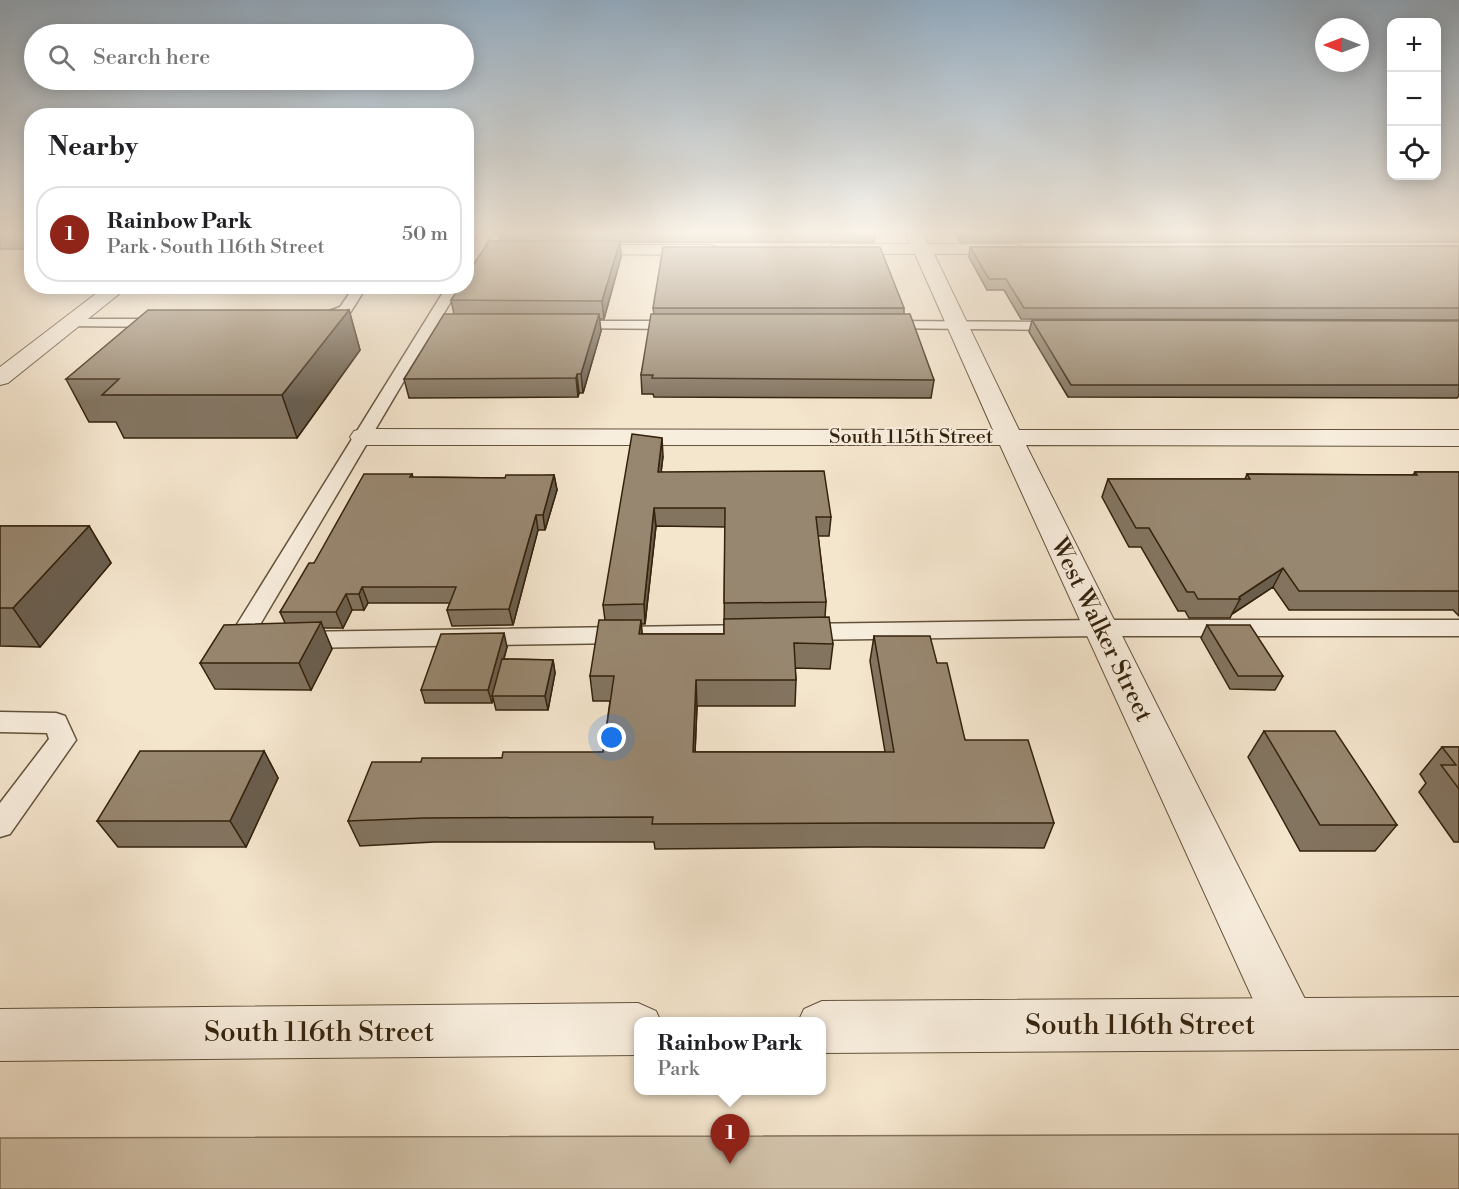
<!DOCTYPE html>
<meta charset="utf-8">
<style>
:root{--surface:#fff;--page:#f6f6f6;--text:#202124;--muted:#757577;--line:#e0e0e0;--accent:#8f2418}
body{margin:0;font-family:"Libre Bodoni",serif;background:var(--page);color:var(--text)}
.controls{position:absolute;right:18px;top:18px;display:grid;overflow:hidden;border-radius:12px;box-shadow:0 3px 15px #0003}
.controls button{width:54px;height:54px;display:grid;place-items:center;padding:0;border:0;border-bottom:2px solid var(--line);background:var(--surface);color:var(--text);font:30px sans-serif}
.compass{position:absolute;left:1315px;top:18px;width:54px;height:54px;border-radius:50%;background:var(--surface);box-shadow:0 3px 15px #0003;rotate:270deg}
.you{position:absolute;left:612px;top:738px;width:21px;height:21px;margin:-15px;border:4px solid #fff;border-radius:50%;background:#1a73e8;box-shadow:0 0 0 9px #1a73e833}
.badge{display:grid;place-items:center;width:39px;height:39px;border-radius:50%;background:var(--accent);color:#fff;font-size:20px;font-weight:700}
.pin{position:absolute;translate:-50% -50px;filter:drop-shadow(0 2px 3px #0008)}
.pin::after{content:'';position:absolute;top:32px;width:21px;height:18px;background:inherit;clip-path:polygon(0 0,100% 0,50% 100%)}
.popup{position:absolute;left:634px;top:1017px;width:192px;height:78px;box-sizing:border-box;display:grid;place-content:center;border-radius:12px;background:var(--surface);filter:drop-shadow(0 2px 4px #0005);font-size:20px;white-space:nowrap;color:var(--muted)}
.popup b{font-size:22px;color:var(--text)}
.popup::after{content:'';position:absolute;left:50%;top:100%;margin-left:-12px;border:12px solid transparent;border-top-color:var(--surface)}
.list{margin:0;padding:0;list-style:none}
h2{display:flex;justify-content:space-between;align-items:center;height:78px;margin:0;padding:0 24px;font-size:26px}
h2 small{font-size:20px;font-weight:400;color:var(--muted)}
.list li{display:grid;grid-template-columns:39px 1fr auto;gap:18px;align-items:center;box-sizing:border-box;height:96px;margin:0 12px 12px;padding:0 12px;border:2px solid var(--line);border-radius:24px}
.list b{display:block;font-size:22px;white-space:nowrap}
.list p{margin:0;font-size:20px;white-space:nowrap;color:var(--muted)}
.list em{font-size:20px;font-style:normal;color:var(--muted)}
.icon{flex:none;width:33px;height:33px;fill:none;stroke:currentColor;stroke-width:2;stroke-linecap:round;stroke-linejoin:round}
.map{position:relative;flex:none;width:1459px;height:1189px;overflow:hidden}
.search{position:absolute;background:var(--surface);box-shadow:0 3px 15px #0003;left:24px;top:24px;width:450px;height:66px;display:flex;align-items:center;gap:15px;box-sizing:border-box;padding:0 21px;border-radius:33px;color:var(--muted);font-size:22px}
.panel{position:absolute;background:var(--surface);box-shadow:0 3px 15px #0003;left:24px;top:108px;width:450px;height:186px;border-radius:24px}
.map>svg:first-child{display:block}
.green{fill:#d3c4ac;stroke:#84735c;stroke-width:1.5}
.lines{fill:none;stroke-linecap:round;stroke-linejoin:round}
.service-casing{stroke:#64533c;stroke-width:3}
.minor-casing{stroke:#64533c;stroke-width:2}
.tertiary-casing{stroke:#64533c;stroke-width:2}
.service{fill:#f8eede;fill-rule:evenodd}
.minor{fill:#f8eede;fill-rule:evenodd}
.tertiary{fill:#f8eede;fill-rule:evenodd}
.wall{fill:#837460;stroke:#34220c;stroke-width:1.5;fill-rule:evenodd}
.shaded-wall{fill:#6a5e4e;stroke:#34220c;stroke-width:1.5}
.building{fill:#988770;stroke:#34220c;stroke-width:1.5}
.labels{text-anchor:middle;dominant-baseline:central;stroke-width:4.5;stroke-linejoin:round;paint-order:stroke}
.far-street-label{font-size:20px;fill:#34220c;stroke:#f8eede}
.street-label{font-size:24px;fill:#34220c;stroke:#f8eede}
.near-street-label{font-size:28px;fill:#34220c;stroke:#f8eede}
</style>
<div class="map">
<svg width="1459" height="1189" viewBox="0 0 1459 1189">
<rect width="100%" height="100%" fill="#f4e5cd"/>
<filter id="stains"><feTurbulence type="fractalNoise" baseFrequency=".00333" numOctaves="4"/><feColorMatrix values="0 0 0 0 .2 0 0 0 0 .09 0 0 0 0 .02 0 0 0 .5 -.17"/></filter>
<radialGradient id="worn" r=".72"><stop offset=".6" stop-color="#630" stop-opacity="0"/><stop offset="1" stop-color="#630" stop-opacity=".3"/></radialGradient>
<path class="green" d="M 1459,1134 L 1459,1189 L 0,1189 L 0,1138 Z"/>
<g class="lines">
<defs>
<path id="service" d="M 479,234 L 491,234 L 471,268 L 466,269 L 466,254 Z
M 367,286 L 350,313 L 316,325 L 309,321 L 311,318 L 340,307 L 351,291 L 119,291 L 112,287 Z
M 447,286 L 460,286 L 255,633 L 260,634 L 264,640 L 260,646 L 252,648 L 231,646 L 227,640 L 231,634 Z
M 72,319 L 163,319 L 170,323 L 163,327 L 67,326 L 65,323 Z
M 570,321 L 681,321 L 688,325 L 681,329 L 565,328 L 563,325 L 565,322 Z
M 885,321 L 1062,322 L 1069,326 L 1062,330 L 880,328 L 878,325 L 880,322 Z
M 1100,620 L 1459,620 L 1459,636 L 1100,636 L 801,640 L 793,638 L 789,632 L 793,626 L 801,624 Z
M 753,625 L 761,627 L 765,633 L 761,639 L 753,641 L 297,648 L 289,646 L 285,640 L 289,634 L 297,632 Z
M 0,712 L 56,713 L 65,716 L 76,740 L 10,834 L 0,837 L 0,803 L 49,739 L 47,733 L 0,732 Z"/>
<path id="minor" d="M 906,234 L 924,234 L 928,244 L 1014,244 L 1020,245 L 1023,249 L 1020,253 L 1014,254 L 934,254 L 1019,430 L 1459,430 L 1459,446 L 1026,445 L 1308,1005 L 1316,1023 L 1308,1041 L 1290,1049 L 1272,1041 L 1000,445 L 363,445 L 354,443 L 350,437 L 354,431 L 363,429 L 993,430 L 915,254 L 837,254 L 831,253 L 828,249 L 831,245 L 837,244 L 910,244 Z
M 476,245 L 528,245 L 534,246 L 537,250 L 534,254 L 528,255 L 470,254 L 467,250 L 470,246 Z
M 576,245 L 708,245 L 714,246 L 717,250 L 714,254 L 708,255 L 570,254 L 567,250 L 570,246 Z
M 106,286 L 129,286 L 8,383 L 0,385 L 0,367 Z"/>
<path id="tertiary" d="M 1459,997 L 1459,1049 L 822,1053 L 822,1022 L 798,1022 L 804,1009 L 822,1001 Z
M 638,1003 L 656,1011 L 661,1022 L 638,1022 L 638,1055 L 0,1061 L 0,1009 Z"/>
</defs>
<use href="#service" class="service-casing"/>
<use href="#minor" class="minor-casing"/>
<use href="#tertiary" class="tertiary-casing"/>
<use href="#service" class="service"/>
<use href="#minor" class="minor"/>
<use href="#tertiary" class="tertiary"/>
</g>
<path class="wall" d="M 0,234 L 32,234 L 32,249 L 0,249 Z
M 499,234 L 875,234 L 874,242 L 620,242 L 621,257 L 604,319 L 599,319 L 601,331 L 583,393 L 579,393 L 578,397 L 409,398 L 404,379 L 454,314 L 451,300 L 500,241 Z
M 956,234 L 1459,234 L 1459,242 L 960,242 Z
M 1459,246 L 1459,320 L 1021,319 L 1004,290 L 987,290 L 969,257 L 970,247 Z
M 653,308 L 904,308 L 904,314 L 934,380 L 931,398 L 654,397 L 653,394 L 642,394 L 641,375 L 654,314 Z
M 349,310 L 360,350 L 297,438 L 124,438 L 116,422 L 89,422 L 66,379 Z
M 1032,320 L 1459,321 L 1459,396 L 1457,398 L 1068,397 L 1029,332 Z
M 663,456 L 661,472 L 831,517 L 829,536 L 818,536 L 826,602 L 825,617 L 833,644 L 830,669 L 795,668 L 796,680 L 795,706 L 697,706 L 695,752 L 885,752 L 870,661 L 874,636 L 937,663 L 965,740 L 1054,823 L 1044,848 L 866,847 L 655,849 L 654,842 L 434,842 L 360,846 L 348,821 L 421,762 L 502,758 L 603,752 L 610,701 L 593,701 L 590,676 L 605,620 L 603,605 ZM 656,526 L 725,527 L 724,634 L 642,634 L 641,624 L 645,624 Z
M 1415,472 L 1459,472 L 1459,616 L 1453,610 L 1289,610 L 1273,587 L 1232,614 L 1230,618 L 1189,618 L 1185,611 L 1178,611 L 1141,547 L 1129,547 L 1102,497 L 1108,479 L 1245,479 L 1247,474 L 1413,475 Z
M 412,474 L 413,477 L 505,478 L 554,475 L 557,490 L 545,530 L 538,530 L 513,625 L 452,626 L 447,610 L 450,603 L 368,603 L 364,610 L 352,610 L 343,628 L 323,628 L 332,649 L 311,690 L 215,689 L 200,663 L 285,623 L 280,612 L 314,563 Z
M 0,526 L 89,526 L 111,563 L 40,647 L 0,646 Z
M 1207,625 L 1283,676 L 1275,690 L 1230,689 L 1201,638 Z
M 507,647 L 504,659 L 553,660 L 555,673 L 548,710 L 496,710 L 493,698 L 492,703 L 425,703 L 421,690 Z
M 1264,731 L 1397,825 L 1375,851 L 1300,851 L 1248,757 Z
M 1442,747 L 1459,747 L 1459,842 L 1454,842 L 1419,792 L 1426,783 L 1420,774 Z
M 264,751 L 278,778 L 246,847 L 118,847 L 97,821 Z"/>
<path class="shaded-wall" d="M 620,241 L 621,257 L 604,319 L 602,301 Z
M 349,310 L 360,350 L 297,438 L 282,395 Z
M 599,314 L 601,331 L 583,393 L 581,374 Z
M 577,374 L 579,393 L 578,397 L 576,378 Z
M 662,438 L 663,456 L 659,490 L 658,472 Z
M 554,475 L 557,490 L 545,530 L 543,515 Z
M 654,508 L 656,526 L 645,624 L 644,604 Z
M 536,515 L 538,530 L 513,625 L 509,609 Z
M 89,526 L 111,563 L 40,647 L 13,608 Z
M 1283,568 L 1273,587 L 1232,614 L 1240,599 L 1239,597 Z
M 362,587 L 368,603 L 364,610 L 359,594 Z
M 346,594 L 352,610 L 343,628 L 336,612 Z
M 641,620 L 643,645 L 639,634 Z
M 321,622 L 332,649 L 311,690 L 299,663 Z
M 504,633 L 507,647 L 493,696 L 492,696 L 493,698 L 492,703 L 488,690 Z
M 553,660 L 555,673 L 548,710 L 545,696 Z
M 696,680 L 697,706 L 694,777 L 693,752 Z
M 264,751 L 278,778 L 246,847 L 230,821 Z"/>
<path class="building" d="M 489,241 L 620,241 L 602,301 L 451,300 L 460,286 L 466,286 L 466,276 Z
M 1459,246 L 1459,308 L 1024,308 L 1006,279 L 989,279 L 970,247 Z
M 663,247 L 880,247 L 904,308 L 653,308 Z
M 148,310 L 349,310 L 282,395 L 102,395 L 119,379 L 66,379 Z
M 444,314 L 599,314 L 581,374 L 577,374 L 576,378 L 404,379 Z
M 651,314 L 910,314 L 934,380 L 652,378 L 653,375 L 641,375 Z
M 1032,320 L 1459,321 L 1459,385 L 1071,385 Z
M 632,434 L 662,438 L 658,472 L 824,471 L 831,517 L 816,517 L 826,602 L 724,603 L 725,508 L 654,508 L 644,604 L 603,605 Z
M 1415,472 L 1459,472 L 1459,591 L 1299,591 L 1283,568 L 1239,597 L 1240,599 L 1198,599 L 1194,592 L 1187,592 L 1149,528 L 1136,528 L 1108,479 L 1250,479 L 1247,474 L 1417,475 Z
M 364,474 L 412,474 L 410,477 L 505,478 L 506,475 L 554,475 L 543,515 L 536,515 L 509,609 L 447,610 L 456,587 L 362,587 L 359,594 L 346,594 L 336,612 L 280,612 L 309,563 L 314,563 Z
M 0,526 L 89,526 L 13,608 L 0,608 Z
M 829,617 L 833,644 L 794,643 L 796,680 L 696,680 L 693,752 L 894,752 L 874,636 L 930,636 L 937,663 L 947,663 L 965,740 L 1028,740 L 1054,823 L 871,823 L 652,824 L 653,817 L 424,818 L 348,821 L 372,762 L 421,762 L 422,758 L 502,758 L 503,752 L 603,752 L 614,676 L 590,676 L 599,620 L 641,620 L 639,634 L 724,634 L 724,619 Z
M 321,622 L 299,663 L 200,663 L 224,625 Z
M 1207,625 L 1250,625 L 1283,676 L 1238,676 Z
M 504,633 L 488,690 L 421,690 L 441,634 Z
M 502,659 L 553,660 L 545,696 L 492,696 Z
M 1264,731 L 1335,731 L 1397,825 L 1320,825 Z
M 1442,747 L 1459,747 L 1459,789 L 1441,765 L 1456,765 Z
M 140,751 L 264,751 L 230,821 L 97,821 Z"/>
<linearGradient id="sky" x2="0" y2="1"><stop stop-color="#93adc3"/><stop offset="0.58" stop-color="#faf3e8"/><stop offset="1" stop-color="#faf3e8" stop-opacity="0"/></linearGradient>
<rect width="1459" height="401" fill="url(#sky)"/>
<g class="labels">
<g class="far-street-label">
<text x="911" y="437">South 115th Street</text>
</g>
<g class="street-label">
<text transform="translate(1101 630) rotate(64)">West Walker Street</text>
</g>
<g class="near-street-label">
<text x="1140" y="1025">South 116th Street</text>
<text x="319" y="1032">South 116th Street</text>
</g>
</g>
<rect width="100%" height="100%" filter="url(#stains)"/>
<rect width="100%" height="100%" fill="url(#worn)"/>
</svg>
<div class="controls">
<button>+</button>
<button>−</button>
<button><svg class="icon" aria-label="locate" viewBox="0 0 24 24"><circle cx="12" cy="12" r="6"/><path d="M12 2v4M12 18v4M2 12h4M18 12h4"/></svg></button>
</div>
<svg class="compass" viewBox="-18 -18 36 36"><path d="M0-13l5 13h-10z" fill="#e53935"/><path d="M0 13l5-13h-10z" fill="#757577"/></svg>
<div class="you"></div>
<div class="pin badge" style="left:730px;top:1164px">1</div>
<div class="popup"><b>Rainbow Park</b>Park</div>
<div class="search"><svg class="icon" aria-label="search" viewBox="0 0 24 24"><circle cx="10" cy="10" r="6"/><path d="M15 15l6 6"/></svg>Search here</div>
<section class="panel">
<h2>Nearby<small></small></h2>
<ul class="list">
<li><span class="badge">1</span><div><b>Rainbow Park</b><p>Park · South 116th Street</p></div><em>50 m</em></li>
</ul>
</section>
</div>
